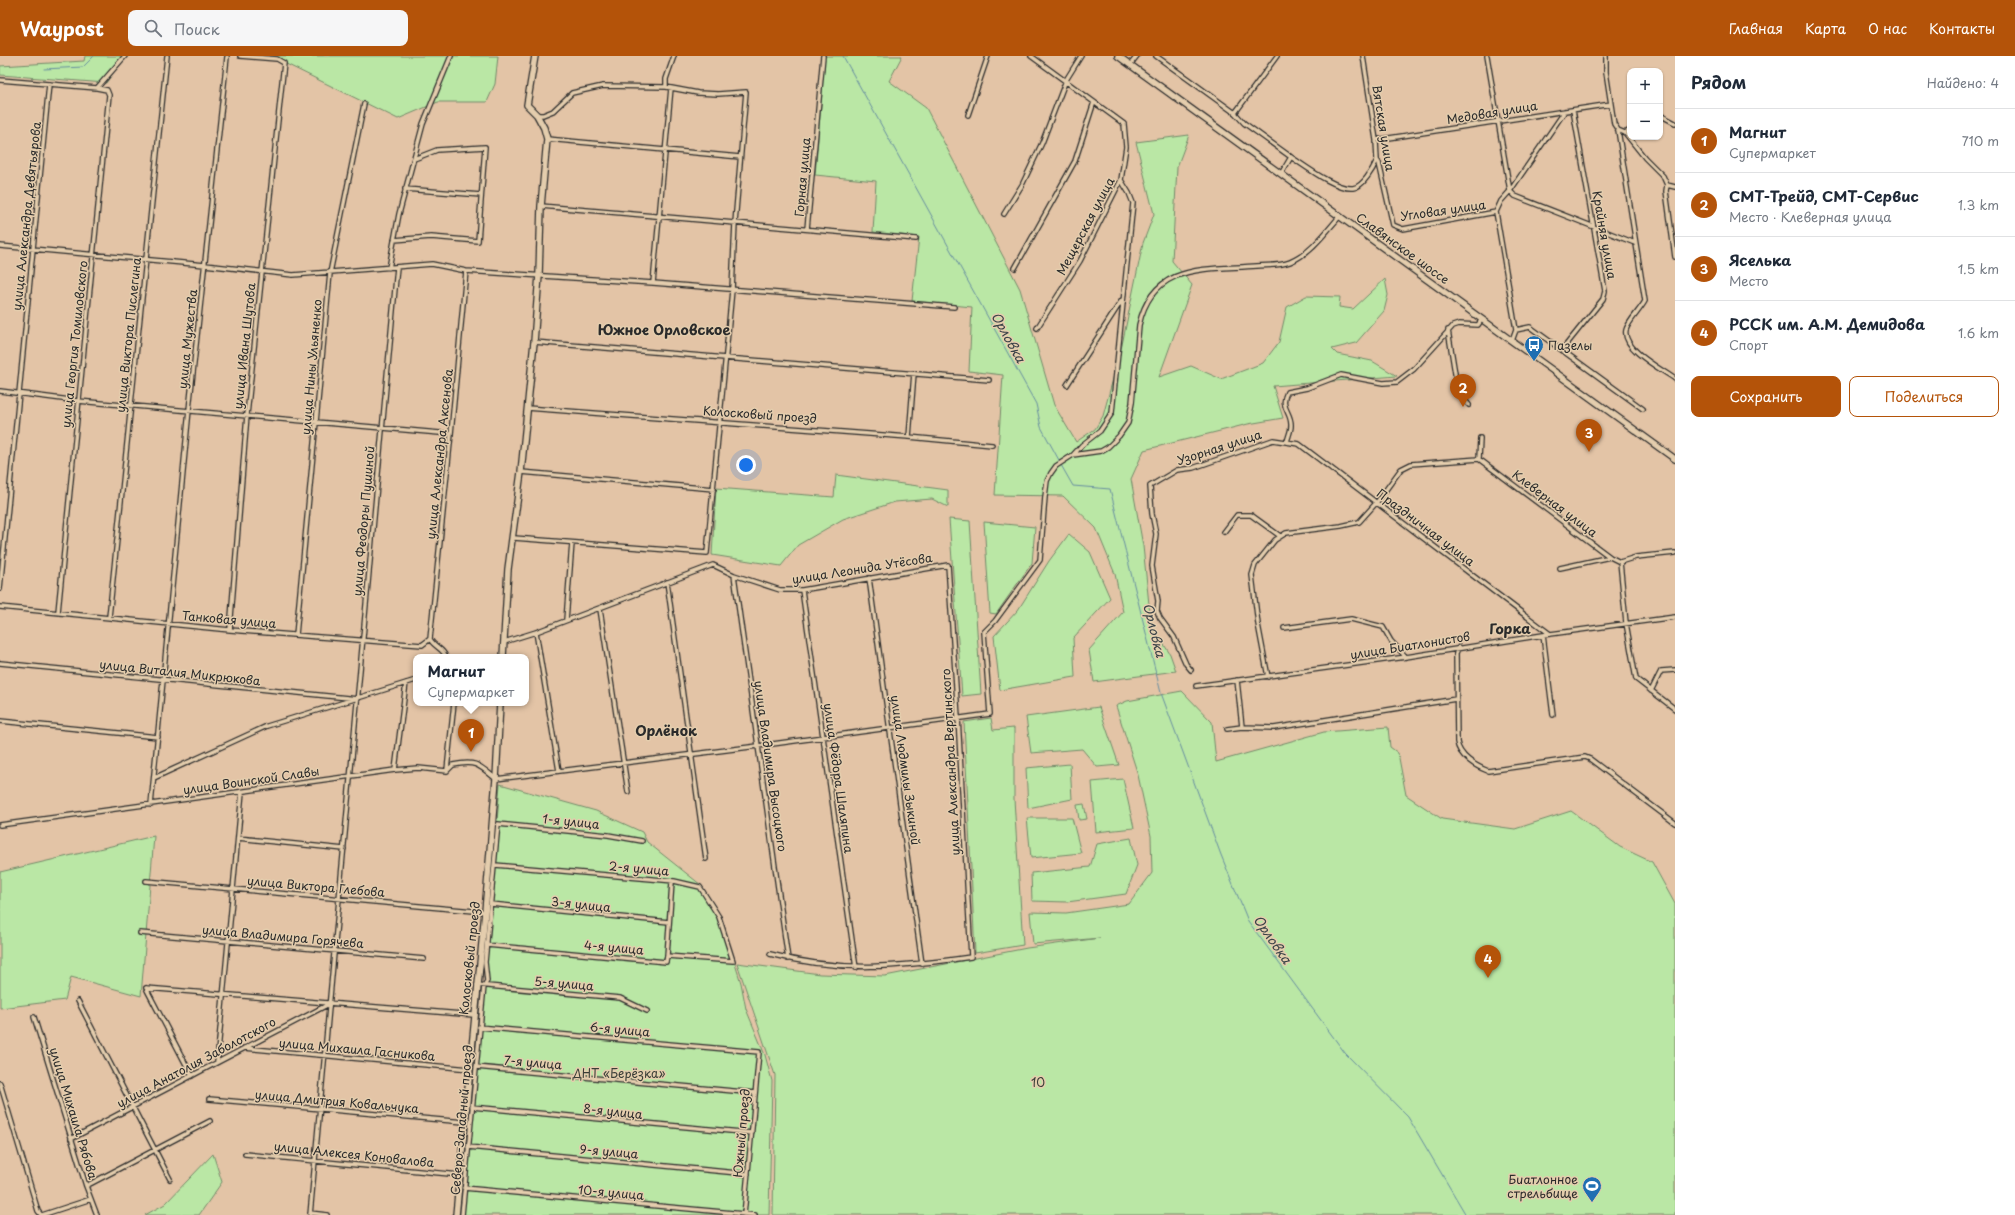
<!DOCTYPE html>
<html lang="ru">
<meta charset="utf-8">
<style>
:root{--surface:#fff;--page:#f6f6f7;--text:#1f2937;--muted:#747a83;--line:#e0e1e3;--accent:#b45309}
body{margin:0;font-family:"Playpen Sans",sans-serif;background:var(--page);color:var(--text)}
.controls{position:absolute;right:12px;top:12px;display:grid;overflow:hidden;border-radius:8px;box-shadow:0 1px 3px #0004}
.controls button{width:36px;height:36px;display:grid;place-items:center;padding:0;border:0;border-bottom:1px solid var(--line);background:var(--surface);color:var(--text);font:20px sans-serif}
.you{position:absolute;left:746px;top:409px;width:14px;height:14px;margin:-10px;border:3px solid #fff;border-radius:50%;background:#1a73e8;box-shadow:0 0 0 6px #1a73e833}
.badge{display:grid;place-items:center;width:26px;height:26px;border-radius:50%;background:var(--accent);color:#fff;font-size:13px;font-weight:700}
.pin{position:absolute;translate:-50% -33px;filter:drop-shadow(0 1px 2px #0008)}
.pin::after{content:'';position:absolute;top:21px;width:14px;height:12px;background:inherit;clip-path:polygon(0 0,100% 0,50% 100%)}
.popup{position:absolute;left:413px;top:598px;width:116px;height:52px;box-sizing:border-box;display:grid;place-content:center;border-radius:8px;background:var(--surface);filter:drop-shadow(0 1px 3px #0005);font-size:13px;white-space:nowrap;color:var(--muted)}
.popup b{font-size:15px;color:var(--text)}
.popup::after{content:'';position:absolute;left:50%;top:100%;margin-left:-8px;border:8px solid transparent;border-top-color:var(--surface)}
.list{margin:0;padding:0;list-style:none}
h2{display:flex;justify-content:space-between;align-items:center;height:52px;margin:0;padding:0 16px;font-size:17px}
h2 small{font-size:13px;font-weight:400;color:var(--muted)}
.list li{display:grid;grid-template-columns:26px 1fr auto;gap:12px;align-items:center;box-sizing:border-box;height:64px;padding:0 16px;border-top:1px solid var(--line)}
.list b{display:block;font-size:15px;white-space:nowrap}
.list p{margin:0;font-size:13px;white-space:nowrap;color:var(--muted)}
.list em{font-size:13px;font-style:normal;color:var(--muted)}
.actions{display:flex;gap:8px;padding:12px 16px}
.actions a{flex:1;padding:9px 0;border:1px solid var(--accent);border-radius:8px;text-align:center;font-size:14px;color:var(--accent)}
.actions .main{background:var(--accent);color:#fff}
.icon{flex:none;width:22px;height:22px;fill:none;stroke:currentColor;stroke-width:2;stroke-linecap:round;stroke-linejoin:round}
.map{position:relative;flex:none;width:1675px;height:1159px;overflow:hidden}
header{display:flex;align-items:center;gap:24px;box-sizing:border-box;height:56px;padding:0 20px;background:var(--accent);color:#fff}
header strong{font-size:19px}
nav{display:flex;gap:22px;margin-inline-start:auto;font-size:14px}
.search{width:280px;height:36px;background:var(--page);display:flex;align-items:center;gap:10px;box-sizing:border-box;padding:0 14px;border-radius:8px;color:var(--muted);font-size:15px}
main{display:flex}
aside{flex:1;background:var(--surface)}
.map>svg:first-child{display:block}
.green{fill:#bae7a5;stroke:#728968}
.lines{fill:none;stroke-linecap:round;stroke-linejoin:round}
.stream{stroke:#668da0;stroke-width:1}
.street-casing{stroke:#2b2b2b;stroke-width:6}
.secondary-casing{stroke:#2b2b2b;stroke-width:8}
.street{stroke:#e4cdad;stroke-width:3.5}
.secondary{stroke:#e4cdad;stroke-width:5.5}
.labels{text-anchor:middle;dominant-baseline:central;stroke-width:3;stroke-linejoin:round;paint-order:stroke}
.street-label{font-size:12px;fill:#2b2b2b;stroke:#e4cdad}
.poi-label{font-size:12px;fill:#2b2b2b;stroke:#e4cdad;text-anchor:start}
.park-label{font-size:12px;fill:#393e37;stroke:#e4cdad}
.water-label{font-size:13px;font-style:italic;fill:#3a4348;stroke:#e4cdad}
.quarter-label{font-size:14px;font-weight:bold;fill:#2b2b2b;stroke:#e4cdad}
</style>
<header>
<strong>Waypost</strong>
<div class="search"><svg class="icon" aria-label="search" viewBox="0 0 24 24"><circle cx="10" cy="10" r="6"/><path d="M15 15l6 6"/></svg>Поиск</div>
<nav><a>Главная</a><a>Карта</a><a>О нас</a><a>Контакты</a></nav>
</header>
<main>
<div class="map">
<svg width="1675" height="1159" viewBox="0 0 1675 1159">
<rect width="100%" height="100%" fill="#e3c4a6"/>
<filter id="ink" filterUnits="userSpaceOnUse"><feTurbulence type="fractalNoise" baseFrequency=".025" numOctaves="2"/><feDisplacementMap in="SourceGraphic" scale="8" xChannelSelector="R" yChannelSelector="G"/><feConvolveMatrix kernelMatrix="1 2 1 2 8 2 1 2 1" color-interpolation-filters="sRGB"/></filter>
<g filter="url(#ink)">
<path class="green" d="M 85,0 L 125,0 L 106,27 L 0,19 L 0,10 L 84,5 Z
M 270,0 L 498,0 L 495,28 L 487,46 L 438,46 L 398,63 Z
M 825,0 L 902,0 L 889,25 L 926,52 L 1020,233 L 1054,349 L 1076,386 L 1095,373 L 1103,360 L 1122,289 L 1143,187 L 1154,158 L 1136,86 L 1189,79 L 1177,111 L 1172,205 L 1192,229 L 1159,321 L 1191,310 L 1221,323 L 1263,307 L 1279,286 L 1287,251 L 1306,240 L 1340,241 L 1339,251 L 1353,253 L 1385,223 L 1388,239 L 1384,255 L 1356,287 L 1332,293 L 1337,298 L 1372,305 L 1397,320 L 1273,330 L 1283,362 L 1248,368 L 1144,394 L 1131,423 L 1143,490 L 1151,568 L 1170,598 L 1176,615 L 1094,626 L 1089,594 L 1123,556 L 1115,518 L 1096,472 L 1063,440 L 995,439 L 1003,319 L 969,315 L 972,251 L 912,245 L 919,181 L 873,176 L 876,125 L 815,119 Z
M 836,419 L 948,434 L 948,451 L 932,443 L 895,446 L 843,463 L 798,489 L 781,510 L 712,499 L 716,432 L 834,441 Z
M 949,463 L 970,465 L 981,638 L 962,640 Z
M 984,466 L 1035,471 L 1032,507 L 996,558 L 990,557 Z
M 1069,478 L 1090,496 L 1110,542 L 1073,582 L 1075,621 L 1000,634 L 994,580 L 1018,554 L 1049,505 Z
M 1182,635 L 1212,666 L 1216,706 L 1324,676 L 1388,671 L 1390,691 L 1398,697 L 1406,739 L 1442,763 L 1515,773 L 1571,755 L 1620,791 L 1652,806 L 1675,848 L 1675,1159 L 773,1159 L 775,1019 L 737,907 L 820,918 L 885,920 L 1027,892 L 1100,882 L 1033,888 L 1030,856 L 1066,857 L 1129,848 L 1152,817 L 1151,780 L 1138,719 L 1116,650 L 1127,645 Z
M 1099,651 L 1119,709 L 1097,711 L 1082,693 L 1031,697 L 1026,661 Z
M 991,662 L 993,674 L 1014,672 L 1014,743 L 1023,889 L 975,897 L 964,666 Z
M 1070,708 L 1072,743 L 1028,752 L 1026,712 Z
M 1123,723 L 1134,772 L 1096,776 L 1092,726 Z
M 500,728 L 596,755 L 642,776 L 647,786 L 701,829 L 720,860 L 741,927 L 746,953 L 765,999 L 772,1025 L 769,1159 L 463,1159 L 478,1009 Z
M 1084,748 L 1087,763 L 1079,764 L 1077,749 Z
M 1027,762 L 1072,762 L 1081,797 L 1031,802 Z
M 154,780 L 141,940 L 71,921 L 65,944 L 0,952 L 0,816 Z
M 1131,782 L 1137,809 L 1126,838 L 1067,846 L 1032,845 L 1031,817 L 1090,811 L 1097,788 Z
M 213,1098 L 222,1126 L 199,1159 L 145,1159 L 165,1148 Z"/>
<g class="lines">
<path class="stream" d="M 843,0 L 1036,348 L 1041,371 L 1060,406
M 44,13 L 83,11 L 94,0
M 1061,409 L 1073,430 L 1110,433 L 1161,637 L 1221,799 L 1248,865 L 1345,997 L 1408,1061 L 1466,1159"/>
<defs>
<path id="street" d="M 1031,0 L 1124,68 L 1126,91 L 1121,124 L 1080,205 L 1037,272
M 1156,0 L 1235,57
M 1277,0 L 1235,57 L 1244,67 L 1291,101 L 1281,118
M 1363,0 L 1376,84 L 1377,104 L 1379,107 L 1393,169 L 1403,173 L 1496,156
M 1487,0 L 1510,135 L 1501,145 L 1496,156 L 1516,274 L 1512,285
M 1606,0 L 1606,16 L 1614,68 L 1618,74 L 1645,245 C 1641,253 1628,266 1626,274 C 1622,293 1661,313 1675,323
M 1130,9 L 1137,0
M 0,24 L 97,32 L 125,0
M 666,31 L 666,23 L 674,0
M 1565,55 L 1510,135 L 1515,140 L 1635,187
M 968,59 L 988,0
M 1660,59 L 1675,67
M 1618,74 L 1625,77 L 1645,102 L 1663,120 L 1667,129 L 1675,131
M 1625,77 L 1630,74
M 547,83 L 740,101
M 1376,84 L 1611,48
M 1291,101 C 1305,110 1336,134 1353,132 C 1363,131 1373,113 1377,104
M 1667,129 L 1666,135 L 1675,201
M 405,133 L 481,139
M 541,150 L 916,183
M 1004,158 L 1022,129 L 1042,87 L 1066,24 L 1081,0
M 807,173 L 823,0
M 394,184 L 431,181 L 478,185 L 485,91 L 437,94 L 414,103
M 0,190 L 205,209 L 293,219 L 432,208 L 466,215 L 653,227 L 954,251
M 389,212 L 399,158 L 423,68 L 451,0
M 1015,212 L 1075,105 L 1094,46
M 653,227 L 671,32
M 1448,274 L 1458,336 L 1469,349
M 1516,274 L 1530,271 L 1643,353
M 534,286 L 989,324
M 1562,294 L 1603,243 L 1605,235 L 1573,54
M 1067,329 L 1122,244
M 0,335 L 78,345 L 451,378
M 527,352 L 909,381 L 992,389
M 909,381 L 914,317
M 1287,386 C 1288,381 1291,375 1291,370 C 1292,356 1279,352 1287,336 L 1307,332 L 1341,319 L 1383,327 L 1397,326 L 1414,313 L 1453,270 L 1459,268 L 1478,269 L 1482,263
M 1073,399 L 1082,389 L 1100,375 L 1112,357 L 1133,147 L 1129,137 L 1121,124
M 1479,403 L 1480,382
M 521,416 L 714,433
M 1224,476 L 1237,459 L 1251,459 L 1280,480
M 514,482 L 707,497 L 732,234 L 735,167 L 746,36 L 718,38 L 698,37 L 666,31 L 603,30 L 572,37 L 553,55 L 543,59 L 537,59
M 1620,506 L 1626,567 L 1636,623 L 1675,653
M 1620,506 L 1636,501 L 1675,497
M 1560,512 L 1610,501
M 734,519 L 788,903
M 869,522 L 922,908
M 667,526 L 706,803
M 0,533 L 49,28
M 802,534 L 856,912
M 0,551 L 230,574 L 422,589 L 430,583 C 434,591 443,592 446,601
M 600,553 L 628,736
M 58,556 L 109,39 L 107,34 L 97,32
M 109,561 L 167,0
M 566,564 L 572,487
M 1284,572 L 1351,563 L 1383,571 L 1391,585 L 1406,601
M 230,574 L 247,359 L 284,7 L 277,3 L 240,0
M 536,576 L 559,715
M 296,579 L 330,217 L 364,48
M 1543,579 L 1553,659
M 430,583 L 451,378 L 466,215
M 504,586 L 536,576 L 713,509 L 734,519 L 780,534 L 802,534 L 948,509 L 958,661 L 971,901 C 902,911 839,917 770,898
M 1459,591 L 1456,597 L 1457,686 C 1459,700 1475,710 1488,715 L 1585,701 L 1590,703 L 1675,767
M 0,607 L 358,643
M 1191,614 L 1186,608 L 1174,581 L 1160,562 L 1157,555 L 1158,545 L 1152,510 L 1156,478 L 1152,458 L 1150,430 L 1177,414 L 1193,412 L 1273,384 L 1299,388 L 1550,578
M 1268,621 L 1258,568 L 1252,519 L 1255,509 L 1275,484 L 1286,477 L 1341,470 L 1359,466 L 1377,446 L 1401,413 L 1411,408 L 1479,403 L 1610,501 L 1620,506
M 1237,624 L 1242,671
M 1196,630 L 1406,601 L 1543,579 L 1675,561
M 1651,635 L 1661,615 L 1675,614
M 0,665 L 158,681
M 1227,673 L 1242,671 L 1274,672 L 1456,643
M 395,714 L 406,627
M 447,714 L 454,647
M 447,715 L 453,709 C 476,704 479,709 496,723 L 758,690 L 990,658 L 984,576 L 995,565 L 1040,504 L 1045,441 L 1047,425 L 1051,417 L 1056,410 L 1073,399 L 1101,395 L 1108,391 L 1119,380 L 1128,367 L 1132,347 L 1139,269 C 1153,206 1206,214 1257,210 C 1268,209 1280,210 1290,206 C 1310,198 1326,176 1340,160
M 154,722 L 267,670 L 416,624
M 151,749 L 189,354 L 227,1
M 0,769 L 395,714 L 418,712 L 447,715
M 238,782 L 344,793
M 146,825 L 485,856
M 491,848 L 669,866
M 140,877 L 424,903
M 487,889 L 666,906 L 667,900 L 733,905 L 719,861 L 700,831 L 674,825 L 495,809
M 667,900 L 672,826
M 477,929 L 620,942 L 647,955
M 146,932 L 474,959
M 146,932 L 192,1020
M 78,945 L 170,1123
M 34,961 L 86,1130 L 97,1159
M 479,971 L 759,996 L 744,1159
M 244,992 L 470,1013
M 217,1006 L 242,736
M 476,1011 L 755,1037
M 0,1027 L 38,1155 L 41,1159
M 209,1043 L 464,1066
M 472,1051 L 752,1077
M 71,1083 L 329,948
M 468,1091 L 748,1118
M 245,1098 L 460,1119
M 86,1130 L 210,1065
M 464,1132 L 755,1159
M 310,1157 L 327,1159
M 42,1159 L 91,1143
M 310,1159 L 397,211
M 462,1159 L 484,930 L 487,925 L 485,906 L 498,768 L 608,779 L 642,785"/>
<path id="secondary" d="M 1118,0 L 1675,403
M 503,601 L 508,513 L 521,416 L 534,286 L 539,219 L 541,150 L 547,83 L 544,72 L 537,59 L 527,49 L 535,0
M 456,1159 L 485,856 L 496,723 L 500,647"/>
</defs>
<use href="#street" class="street-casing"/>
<use href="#secondary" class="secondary-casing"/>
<use href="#street" class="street"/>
<use href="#secondary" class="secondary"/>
</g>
</g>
<defs>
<symbol id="bus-pin" viewBox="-11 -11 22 30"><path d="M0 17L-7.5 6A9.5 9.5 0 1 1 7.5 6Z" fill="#1f6fb2" stroke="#e4cdad"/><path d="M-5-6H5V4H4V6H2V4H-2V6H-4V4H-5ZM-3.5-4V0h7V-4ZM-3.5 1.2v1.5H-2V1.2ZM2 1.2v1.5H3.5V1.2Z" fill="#fff"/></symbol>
<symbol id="stadium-pin" viewBox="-11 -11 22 30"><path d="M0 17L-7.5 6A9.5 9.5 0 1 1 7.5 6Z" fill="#1f6fb2" stroke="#e4cdad"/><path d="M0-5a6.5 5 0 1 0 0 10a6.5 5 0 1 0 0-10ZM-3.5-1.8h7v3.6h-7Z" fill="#fff"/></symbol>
</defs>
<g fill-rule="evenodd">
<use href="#bus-pin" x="1523" y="278" width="22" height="30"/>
<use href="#stadium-pin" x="1581" y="1119" width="22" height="30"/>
</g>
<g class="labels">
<g class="street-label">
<text transform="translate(1492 56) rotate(-9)">Медовая улица</text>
<text transform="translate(1384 72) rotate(81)">Вятская улица</text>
<text transform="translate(802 121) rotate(-85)">Горная улица</text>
<text transform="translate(1443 154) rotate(-8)">Угловая улица</text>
<text transform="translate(26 160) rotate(-84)">улица Александра Девятьярова</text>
<text transform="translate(1085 170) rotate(-62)">Мещерская улица</text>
<text transform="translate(1605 179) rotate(80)">Крайняя улица</text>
<text transform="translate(1403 192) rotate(36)">Славянское шоссе</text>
<text transform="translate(128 279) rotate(-84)">улица Виктора Пислегина</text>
<text transform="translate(187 283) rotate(-84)">улица Мужества</text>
<text transform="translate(74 288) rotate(-84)">улица Георгия Томиловского</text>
<text transform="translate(244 290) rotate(-84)">улица Ивана Шутова</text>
<text transform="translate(311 311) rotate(-85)">улица Нины Ульяненко</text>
<text transform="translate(760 358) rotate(4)">Колосковый проезд</text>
<text transform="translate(1219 391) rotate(-18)">Узорная улица</text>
<text transform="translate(439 398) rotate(-84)">улица Александра Аксенова</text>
<text transform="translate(1555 447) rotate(37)">Клеверная улица</text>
<text transform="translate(363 465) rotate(-85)">улица Феодоры Пушиной</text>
<text transform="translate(1426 471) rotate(37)">Праздничная улица</text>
<text transform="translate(862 512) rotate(-9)">улица Леонида Утёсова</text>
<text transform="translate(229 563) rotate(5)">Танковая улица</text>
<text transform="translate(1410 589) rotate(-9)">улица Биатлонистов</text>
<text transform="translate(180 616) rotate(6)">улица Виталия Микрюкова</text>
<text transform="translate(950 706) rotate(-93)">улица Александра Вертинского</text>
<text transform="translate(771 710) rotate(82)">улица Владимира Высоцкого</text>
<text transform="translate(906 714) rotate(82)">улица Людмилы Зыкиной</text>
<text transform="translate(839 722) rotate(82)">улица Фёдора Шаляпина</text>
<text transform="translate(251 724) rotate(-8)">улица Воинской Славы</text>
<text transform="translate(571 765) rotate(6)">1-я улица</text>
<text transform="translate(639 812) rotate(5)">2-я улица</text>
<text transform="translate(316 830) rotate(5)">улица Виктора Глебова</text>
<text transform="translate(581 848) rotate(6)">3-я улица</text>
<text transform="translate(283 880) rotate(5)">улица Владимира Горячева</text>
<text transform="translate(614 891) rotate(5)">4-я улица</text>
<text transform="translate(469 902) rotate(-84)">Колосковый проезд</text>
<text transform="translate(564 927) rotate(5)">5-я улица</text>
<text transform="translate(620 973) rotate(5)">6-я улица</text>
<text transform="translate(357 993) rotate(5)">улица Михаила Гасникова</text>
<text transform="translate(196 1006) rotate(-28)">улица Анатолия Заболотского</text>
<text transform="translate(533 1006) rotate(5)">7-я улица</text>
<text transform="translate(337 1045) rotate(5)">улица Дмитрия Ковальчука</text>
<text transform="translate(613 1055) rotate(6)">8-я улица</text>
<text transform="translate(74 1057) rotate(73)">улица Михаила Рябова</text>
<text transform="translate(461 1064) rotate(-85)">Северо-Западный проезд</text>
<text transform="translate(741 1077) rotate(-85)">Южный проезд</text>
<text transform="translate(609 1095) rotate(5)">9-я улица</text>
<text transform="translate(354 1098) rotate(6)">улица Алексея Коновалова</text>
<text transform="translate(611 1136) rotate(5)">10-я улица</text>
</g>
<g class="poi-label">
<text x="1548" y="289">Пазелы</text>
<text x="1578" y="1123" text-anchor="end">Биатлонное<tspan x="1578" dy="14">стрельбище</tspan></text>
</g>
<g class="park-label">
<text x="619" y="1017">ДНТ «Берёзка»</text>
<text x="1038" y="1026">10</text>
</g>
<g class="water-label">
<text transform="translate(1009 281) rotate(61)">Орловка</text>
<text transform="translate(1155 574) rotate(76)">Орловка</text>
<text transform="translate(1273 883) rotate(55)">Орловка</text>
</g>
<g class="quarter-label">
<text x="664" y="273">Южное Орловское</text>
<text x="1510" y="572">Горка</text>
<text x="666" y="674">Орлёнок</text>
</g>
</g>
</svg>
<div class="controls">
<button>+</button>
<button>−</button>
</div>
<div class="you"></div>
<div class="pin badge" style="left:471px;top:696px">1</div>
<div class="popup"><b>Магнит</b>Супермаркет</div>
<div class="pin badge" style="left:1463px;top:351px">2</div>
<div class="pin badge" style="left:1589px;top:396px">3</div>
<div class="pin badge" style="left:1488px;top:922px">4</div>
</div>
<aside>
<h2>Рядом<small>Найдено: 4</small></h2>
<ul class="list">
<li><span class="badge">1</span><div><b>Магнит</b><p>Супермаркет</p></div><em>710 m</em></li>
<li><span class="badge">2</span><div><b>СМТ-Трейд, СМТ-Сервис</b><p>Место · Клеверная улица</p></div><em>1.3 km</em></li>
<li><span class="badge">3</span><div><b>Яселька</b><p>Место</p></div><em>1.5 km</em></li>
<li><span class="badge">4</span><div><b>РССК им. А.М. Демидова</b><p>Спорт</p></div><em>1.6 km</em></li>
</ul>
<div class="actions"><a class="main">Сохранить</a><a>Поделиться</a></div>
</aside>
</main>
